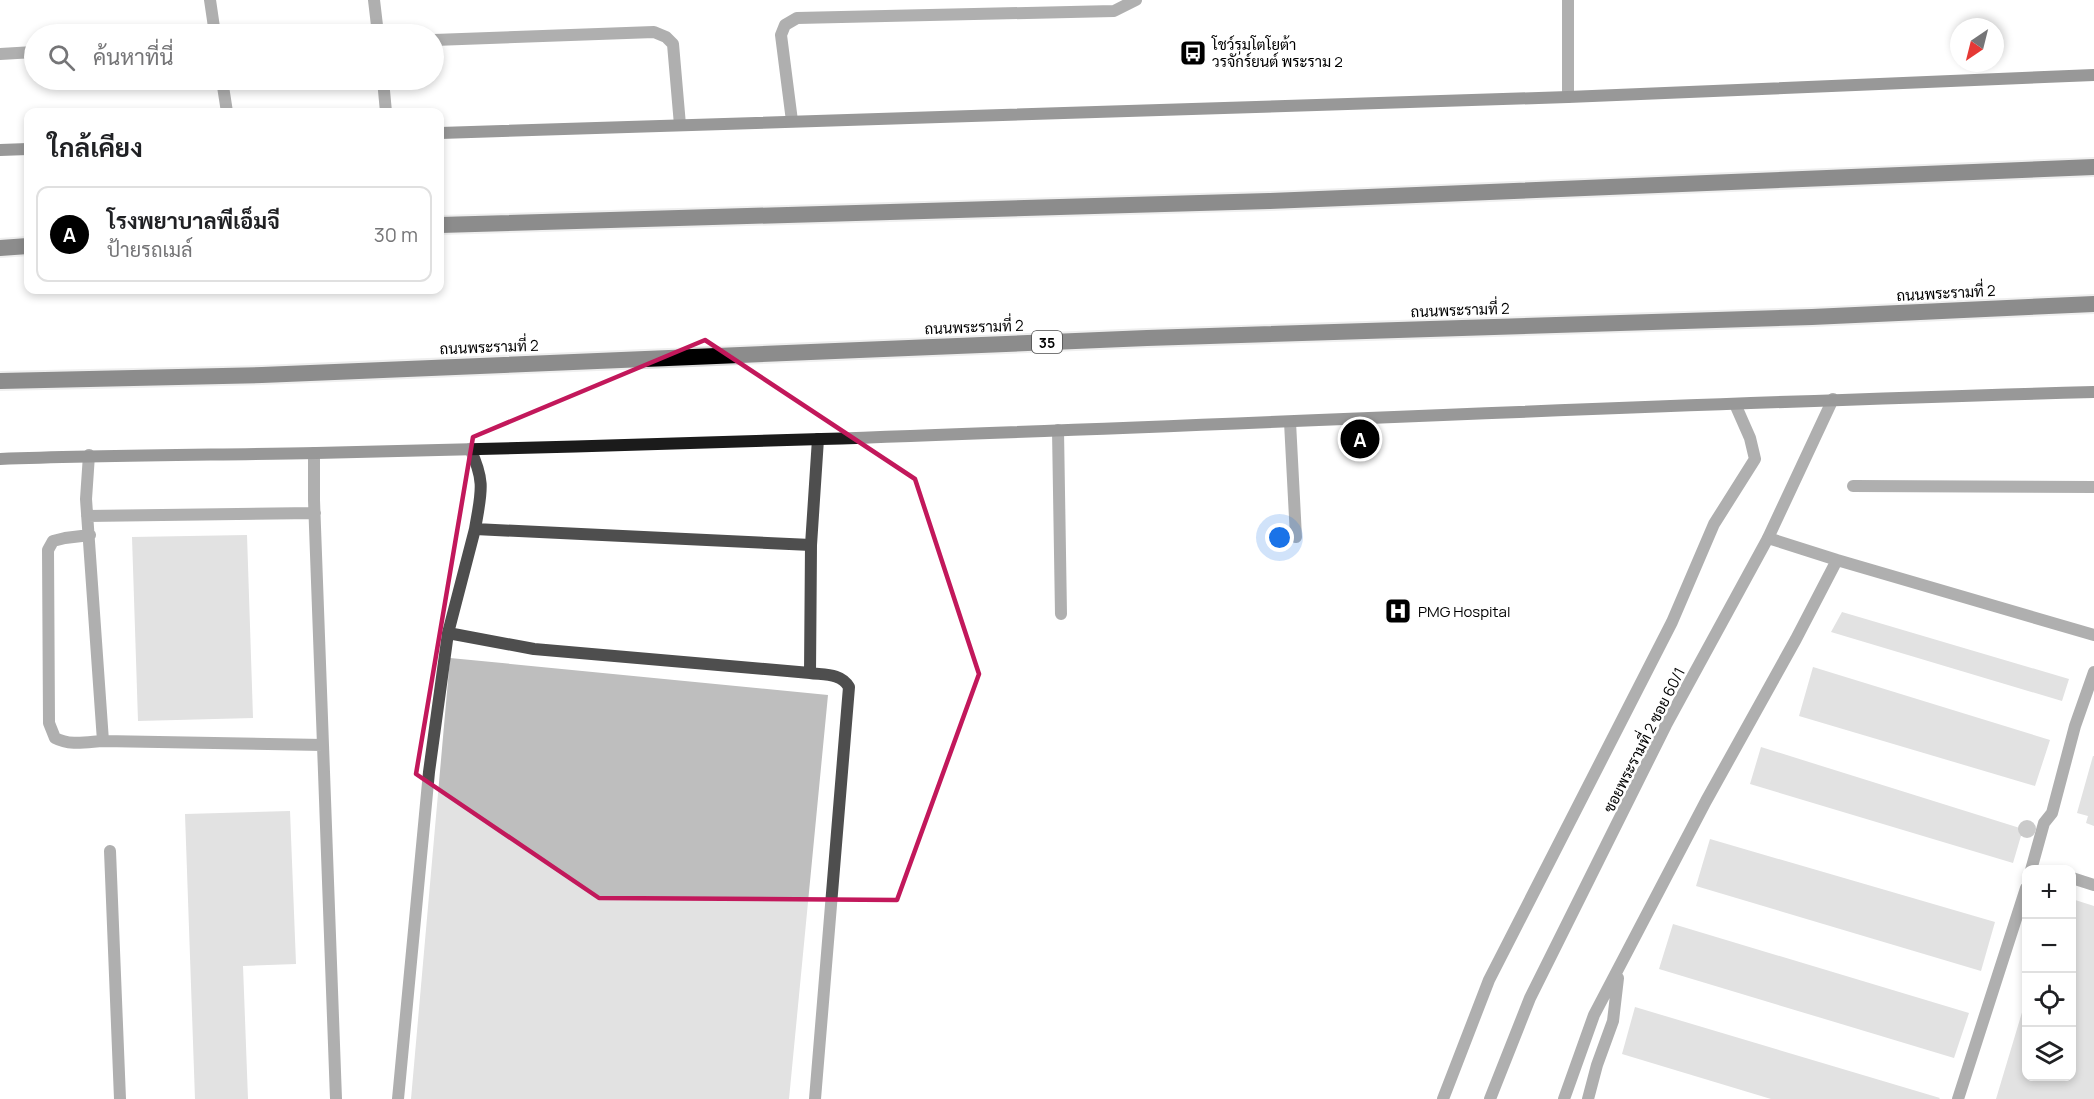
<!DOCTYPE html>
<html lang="th">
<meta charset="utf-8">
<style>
:root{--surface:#fff;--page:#f6f6f6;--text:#202124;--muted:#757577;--line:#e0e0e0;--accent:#000}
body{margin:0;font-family:Manrope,Sarabun,sans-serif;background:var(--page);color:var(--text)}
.controls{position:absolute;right:18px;bottom:18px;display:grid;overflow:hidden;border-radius:12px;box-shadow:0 3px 9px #0003}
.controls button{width:54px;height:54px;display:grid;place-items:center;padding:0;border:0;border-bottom:2px solid var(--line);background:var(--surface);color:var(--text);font:30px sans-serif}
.compass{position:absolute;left:1950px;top:18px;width:54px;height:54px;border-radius:50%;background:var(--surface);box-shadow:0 3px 9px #0003;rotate:215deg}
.you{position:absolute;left:1280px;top:538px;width:21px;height:21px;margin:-15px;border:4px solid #fff;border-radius:50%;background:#1a73e8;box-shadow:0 0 0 9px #1a73e833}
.badge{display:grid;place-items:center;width:39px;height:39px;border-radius:50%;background:var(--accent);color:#fff;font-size:20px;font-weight:700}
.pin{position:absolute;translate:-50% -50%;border:3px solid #fff;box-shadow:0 2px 6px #0006}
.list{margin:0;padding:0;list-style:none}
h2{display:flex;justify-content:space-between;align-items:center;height:78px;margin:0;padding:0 24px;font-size:26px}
h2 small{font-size:20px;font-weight:400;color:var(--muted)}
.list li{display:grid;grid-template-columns:39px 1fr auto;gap:18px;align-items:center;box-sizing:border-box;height:96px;margin:0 12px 12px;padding:0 12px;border:2px solid var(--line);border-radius:12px}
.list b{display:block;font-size:22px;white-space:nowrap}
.list p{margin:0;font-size:20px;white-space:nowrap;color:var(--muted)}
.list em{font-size:20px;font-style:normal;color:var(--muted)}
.icon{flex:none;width:33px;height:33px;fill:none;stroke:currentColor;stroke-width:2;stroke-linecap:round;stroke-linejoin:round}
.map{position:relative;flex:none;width:2094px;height:1099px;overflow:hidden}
.search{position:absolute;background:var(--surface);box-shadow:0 3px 9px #0003;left:24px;top:24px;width:420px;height:66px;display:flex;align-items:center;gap:15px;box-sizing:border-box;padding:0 21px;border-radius:33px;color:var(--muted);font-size:22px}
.panel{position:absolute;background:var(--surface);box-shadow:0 3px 9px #0003;left:24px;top:108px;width:420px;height:186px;border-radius:12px}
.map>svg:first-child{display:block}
.building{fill:#bebebe}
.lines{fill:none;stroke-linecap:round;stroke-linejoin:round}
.trunk-casing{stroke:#dbdbdb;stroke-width:20}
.service{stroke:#4e4e4e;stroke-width:12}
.minor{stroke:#4e4e4e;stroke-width:12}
.secondary{stroke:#1b1b1b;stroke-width:12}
.trunk{stroke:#000;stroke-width:16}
.tree{fill:#8b8b8b}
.marked{fill:none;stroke:#c2185b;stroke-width:4.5;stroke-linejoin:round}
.labels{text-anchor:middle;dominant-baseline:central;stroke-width:5;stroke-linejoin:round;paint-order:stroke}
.shield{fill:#fff;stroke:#4c4c4c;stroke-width:1.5}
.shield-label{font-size:14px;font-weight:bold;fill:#000}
.poi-label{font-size:15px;fill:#000;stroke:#fff;text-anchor:start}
.street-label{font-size:15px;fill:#000;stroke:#fff}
</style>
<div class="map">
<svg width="2094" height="1099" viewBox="0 0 2094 1099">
<rect width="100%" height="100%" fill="#fff"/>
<path class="building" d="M 247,535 L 253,718 L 138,721 L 132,537 Z
M 1842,612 L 2069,679 L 2062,701 L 1831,632 Z
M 450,658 L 828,695 L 789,1099 L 411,1099 Z
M 1813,667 L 2050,740 L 2035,786 L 1799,716 Z
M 1761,747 L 2023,829 L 2013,863 L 1750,784 Z
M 2093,756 L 2094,756 L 2094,826 L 2086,823 L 2088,816 L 2077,813 Z
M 290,811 L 296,964 L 243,966 L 248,1099 L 195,1099 L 185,814 Z
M 1710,839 L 1995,922 L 1981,971 L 1696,886 Z
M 2072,899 L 2094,906 L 2094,1099 L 1996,1099 L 2026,999 L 2026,1076 L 2072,1076 Z
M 1673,924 L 1969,1013 L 1954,1058 L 1659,969 Z
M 1635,1007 L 1940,1098 L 1939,1099 L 1771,1099 L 1622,1054 Z"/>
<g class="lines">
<defs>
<path id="trunk" d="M 440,225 L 1269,201 L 2094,167
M 0,248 L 28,246
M 0,381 L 262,375 L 1147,338 L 1812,317 L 2094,304"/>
</defs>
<use href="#trunk" class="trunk-casing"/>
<path class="service" d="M 1568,0 L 1568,97
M 434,40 L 654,32 L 666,37 L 673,44 L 680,125
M 0,54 L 34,52
M 792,121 L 781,35 L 785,25 L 797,18 L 1114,11 L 1136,0
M 1290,422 L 1296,537
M 1058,430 L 1061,614
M 470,449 C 486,482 481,493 475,529
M 314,453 L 314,500 L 336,1099
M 89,455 L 86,499 L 103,741
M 1853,486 L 2094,487
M 87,516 L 315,513
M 90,535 L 65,538 L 53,541 L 48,550 L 49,723 L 55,738 C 70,746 87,742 103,741 L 323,745
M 1768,538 L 1837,560 L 2094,635
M 448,633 L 534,649 L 810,673
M 110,851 L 120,1099
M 2031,870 L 2044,823 L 2052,813 L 2075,726 L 2094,672
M 2072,878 L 2094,885
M 398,1099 L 429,772 L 448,633 L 475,529 L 811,545
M 815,1099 L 849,687 C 841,673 824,675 810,673 L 811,545 L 818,439
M 1564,1099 L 1594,1015 L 1706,801 L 1796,639 L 1837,560
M 1588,1099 L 1597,1065 L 1613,1021 L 1618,978
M 1958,1099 L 2026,888"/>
<path class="minor" d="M 210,0 L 215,34
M 374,0 L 378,34
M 222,80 L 227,112
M 383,80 L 386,112
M 1443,1099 L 1489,980 L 1672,622 L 1714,524 L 1755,459 L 1750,438 L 1735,404
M 1490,1099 L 1530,998 L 1666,725 L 1768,538 L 1833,399"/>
<path class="secondary" d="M 440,133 L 1568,97 L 2094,75
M 0,150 L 28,149
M 0,459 C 105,455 210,455 316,453 C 484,449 653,445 821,439 C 1245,425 1670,403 2094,392"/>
<use href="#trunk" class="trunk"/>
</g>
<circle class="tree" cx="2027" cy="829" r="9"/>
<path d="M0 0H2094V1099H0ZM 705,340 L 915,479 L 979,674 L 897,900 L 599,898 L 416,774 L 473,437 Z" fill="#fff" fill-opacity=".55" fill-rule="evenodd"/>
<path class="marked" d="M 705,340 L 915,479 L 979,674 L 897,900 L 599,898 L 416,774 L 473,437 Z"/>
<defs>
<symbol id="bus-square" viewBox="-11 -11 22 22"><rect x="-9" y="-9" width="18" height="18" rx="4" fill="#000" stroke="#fff"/><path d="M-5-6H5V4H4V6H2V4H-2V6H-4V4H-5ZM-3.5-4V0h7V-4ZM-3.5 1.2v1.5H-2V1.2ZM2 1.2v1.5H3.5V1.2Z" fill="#fff"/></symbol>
<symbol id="hospital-square" viewBox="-11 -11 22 22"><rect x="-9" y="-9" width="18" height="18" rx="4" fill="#000" stroke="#fff"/><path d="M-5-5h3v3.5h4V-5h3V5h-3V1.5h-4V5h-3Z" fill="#fff"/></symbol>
</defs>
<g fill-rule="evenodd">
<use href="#bus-square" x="1178" y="38" width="30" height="30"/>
<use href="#hospital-square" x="1383" y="596" width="30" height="30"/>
</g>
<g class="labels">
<rect class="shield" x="1032" y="331" width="30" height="22" rx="4.5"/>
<g class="shield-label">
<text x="1047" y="342">35</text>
</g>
<g class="poi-label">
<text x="1212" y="44">โชว์รูมโตโยต้า<tspan x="1212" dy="17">วรจักร์ยนต์ พระราม 2</tspan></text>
<text x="1418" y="611">PMG Hospital</text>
</g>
<g class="street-label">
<text transform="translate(1946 293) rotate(-3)">ถนนพระรามที่ 2</text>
<text transform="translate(1460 310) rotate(-2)">ถนนพระรามที่ 2</text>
<text transform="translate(974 327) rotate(-2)">ถนนพระรามที่ 2</text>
<text transform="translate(489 347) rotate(-2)">ถนนพระรามที่ 2</text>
<text transform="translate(1644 740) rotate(-63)">ซอยพระรามที่ 2 ซอย 60/1</text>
</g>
</g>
</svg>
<div class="controls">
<button>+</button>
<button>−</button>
<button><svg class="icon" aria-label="locate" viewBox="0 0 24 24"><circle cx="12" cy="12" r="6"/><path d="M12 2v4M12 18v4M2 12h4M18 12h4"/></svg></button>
<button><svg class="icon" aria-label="layers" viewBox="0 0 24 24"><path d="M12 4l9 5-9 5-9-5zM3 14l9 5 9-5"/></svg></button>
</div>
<svg class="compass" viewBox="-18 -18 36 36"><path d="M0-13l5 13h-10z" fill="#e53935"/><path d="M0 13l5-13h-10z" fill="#757577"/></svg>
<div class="you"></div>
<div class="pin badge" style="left:1360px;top:439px">A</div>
<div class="search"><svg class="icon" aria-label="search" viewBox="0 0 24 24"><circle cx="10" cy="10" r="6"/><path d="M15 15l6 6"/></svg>ค้นหาที่นี่</div>
<section class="panel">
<h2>ใกล้เคียง<small></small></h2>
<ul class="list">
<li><span class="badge">A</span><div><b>โรงพยาบาลพีเอ็มจี</b><p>ป้ายรถเมล์</p></div><em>30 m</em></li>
</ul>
</section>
</div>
